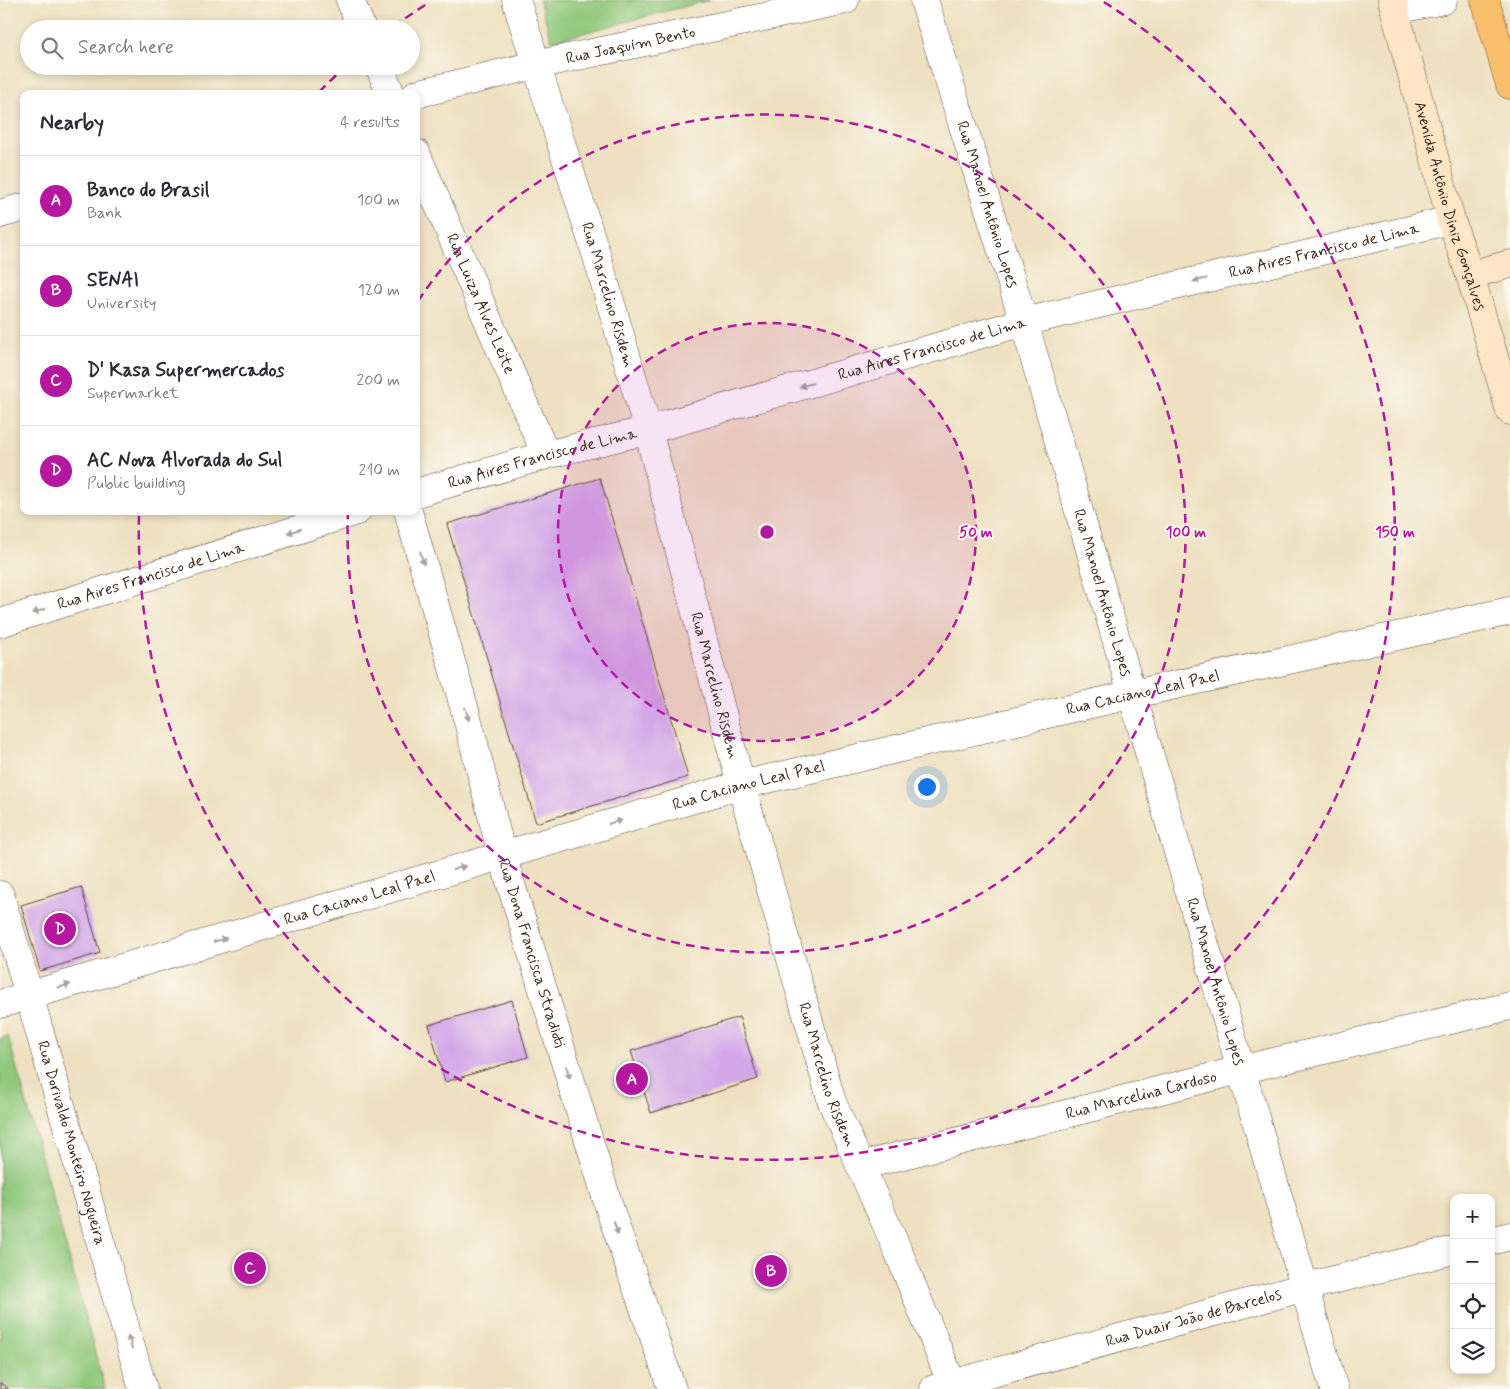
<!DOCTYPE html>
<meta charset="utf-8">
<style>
:root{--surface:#fff;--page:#f2f2f3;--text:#2b2b33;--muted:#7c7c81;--line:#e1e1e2;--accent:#b5179e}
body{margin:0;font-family:Mynerve,sans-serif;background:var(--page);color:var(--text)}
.controls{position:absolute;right:15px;bottom:15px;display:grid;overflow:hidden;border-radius:10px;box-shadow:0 2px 8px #0003}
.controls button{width:45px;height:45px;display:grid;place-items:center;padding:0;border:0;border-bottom:1px solid var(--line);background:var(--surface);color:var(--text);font:25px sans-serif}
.you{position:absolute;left:926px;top:786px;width:18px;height:18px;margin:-12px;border:4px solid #fff;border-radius:50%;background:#1a73e8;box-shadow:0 0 0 8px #1a73e833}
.badge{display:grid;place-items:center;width:32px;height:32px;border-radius:50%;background:var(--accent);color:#fff;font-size:16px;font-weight:700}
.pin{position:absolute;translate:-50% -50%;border:2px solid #fff;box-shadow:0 1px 5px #0006}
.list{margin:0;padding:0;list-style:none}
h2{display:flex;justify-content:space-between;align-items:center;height:65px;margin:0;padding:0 20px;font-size:21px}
h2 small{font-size:16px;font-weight:400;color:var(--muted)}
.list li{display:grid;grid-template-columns:32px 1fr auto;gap:15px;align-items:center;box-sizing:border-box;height:90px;padding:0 20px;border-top:1px solid var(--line)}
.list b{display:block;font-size:19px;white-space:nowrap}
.list p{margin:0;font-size:16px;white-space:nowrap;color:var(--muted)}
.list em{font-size:16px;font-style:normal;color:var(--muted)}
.icon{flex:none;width:28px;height:28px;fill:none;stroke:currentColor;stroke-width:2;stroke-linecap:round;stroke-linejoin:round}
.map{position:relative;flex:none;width:1510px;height:1389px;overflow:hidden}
.search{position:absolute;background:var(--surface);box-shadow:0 2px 8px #0003;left:20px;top:20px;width:400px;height:55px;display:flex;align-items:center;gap:12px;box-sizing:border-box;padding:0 18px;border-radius:28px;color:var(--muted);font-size:19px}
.panel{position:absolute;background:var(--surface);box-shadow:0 2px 8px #0003;left:20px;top:90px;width:400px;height:425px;border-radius:10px}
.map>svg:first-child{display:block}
.green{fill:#8fc87c;stroke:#65794d}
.building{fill:#d3a7e8}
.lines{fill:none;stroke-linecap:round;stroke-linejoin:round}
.street-casing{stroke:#564536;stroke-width:29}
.secondary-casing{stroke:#564536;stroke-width:29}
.highway-casing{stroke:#564536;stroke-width:29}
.street{stroke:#fff;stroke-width:28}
.secondary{stroke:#fde5c5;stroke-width:28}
.highway{stroke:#f9bf6d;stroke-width:28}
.oneway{fill:#a79f9a}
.ring{fill:none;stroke:#b5179e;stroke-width:2.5;stroke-dasharray:9 6}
.labels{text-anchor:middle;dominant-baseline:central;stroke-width:4;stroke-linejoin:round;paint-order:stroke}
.street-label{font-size:16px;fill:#3b2a1e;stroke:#fbf7ec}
.centre{fill:#b5179e;stroke:#fbf7ec;stroke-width:2.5}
.ring-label{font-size:15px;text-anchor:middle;font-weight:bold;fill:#b5179e;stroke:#fbf7ec;stroke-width:4;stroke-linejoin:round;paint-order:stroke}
</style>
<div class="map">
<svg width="1510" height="1389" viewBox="0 0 1510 1389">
<rect width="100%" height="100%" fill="#fbf7ec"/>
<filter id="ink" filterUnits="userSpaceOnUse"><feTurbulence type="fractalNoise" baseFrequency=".02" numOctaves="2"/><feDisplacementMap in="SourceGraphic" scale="10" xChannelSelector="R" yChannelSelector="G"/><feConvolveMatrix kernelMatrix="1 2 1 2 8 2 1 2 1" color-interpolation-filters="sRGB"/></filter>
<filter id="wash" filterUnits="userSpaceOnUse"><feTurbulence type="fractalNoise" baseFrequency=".0096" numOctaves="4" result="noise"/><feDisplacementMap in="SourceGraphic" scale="20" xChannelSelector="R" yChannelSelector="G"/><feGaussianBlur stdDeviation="1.12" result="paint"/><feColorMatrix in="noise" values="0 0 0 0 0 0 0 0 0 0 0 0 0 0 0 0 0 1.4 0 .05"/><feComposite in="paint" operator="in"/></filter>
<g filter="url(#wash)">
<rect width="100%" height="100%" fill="#eee0c0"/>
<path class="green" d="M 539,0 L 710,0 L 552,41 Z
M 8,1036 L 105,1389 L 0,1389 L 0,1039 Z"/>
<g id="blocks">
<path class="building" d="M 600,478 L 688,777 L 536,823 L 447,524 Z
M 81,887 L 100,953 L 40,971 L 21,905 Z
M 512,1000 L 528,1057 L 445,1082 L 429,1025 Z
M 739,1017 L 758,1079 L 651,1113 L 631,1051 Z
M 0,1383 L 9,1389 L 0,1389 Z"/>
</g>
</g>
<g filter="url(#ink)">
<use href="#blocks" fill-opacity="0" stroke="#564536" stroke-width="1"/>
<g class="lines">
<defs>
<g id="street">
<path d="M 350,0 L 362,29"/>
<path id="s1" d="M 516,0 L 598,260 L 648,430 L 741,785 L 832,1102 L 898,1251 L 954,1389"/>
<path id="s2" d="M 924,0 L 1024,322 L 1334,1389"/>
<path d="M 1395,10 L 1443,0"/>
<path d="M 379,66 L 391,94"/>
<path id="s3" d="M 416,94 L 535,65 L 845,0"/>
<path id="s4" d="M 416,153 L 546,455"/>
<path d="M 0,214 L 24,207"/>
<path id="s5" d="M 416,493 L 546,455 L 648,430 L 1024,322 L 1451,220"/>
<path id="s6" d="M 408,511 L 468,721 L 502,855 L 612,1216 L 672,1389"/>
<path id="s7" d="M 0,623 L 357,511"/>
<path id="s8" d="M 0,895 L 143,1389"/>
<path id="s9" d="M 0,1004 L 741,785 L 1134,694 L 1510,611"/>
<path id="s10" d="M 860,1166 L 1240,1070 L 1510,1006"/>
<path d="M 1491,1241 L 1510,1236"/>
<path id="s11" d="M 934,1389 L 1305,1287 L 1454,1250"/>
</g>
<g id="secondary">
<path id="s12" d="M 1392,0 L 1451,220 L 1470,275 L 1510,411"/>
<path d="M 1470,275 L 1510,264"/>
</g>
<path id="highway" d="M 1485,0 L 1510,85"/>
</defs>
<use href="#street" class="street-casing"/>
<use href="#secondary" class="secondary-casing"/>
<use href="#highway" class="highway-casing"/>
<use href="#street" class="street"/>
<use href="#secondary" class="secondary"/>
<use href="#highway" class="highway"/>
</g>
<defs><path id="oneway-solid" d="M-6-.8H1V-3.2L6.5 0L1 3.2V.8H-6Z" transform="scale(1.25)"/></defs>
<g class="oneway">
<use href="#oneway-solid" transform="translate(1200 280) rotate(167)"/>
<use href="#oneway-solid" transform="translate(806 385) rotate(164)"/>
<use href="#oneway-solid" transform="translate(294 531) rotate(163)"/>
<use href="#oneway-solid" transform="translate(422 558) rotate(74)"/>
<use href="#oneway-solid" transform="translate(39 611) rotate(163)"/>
<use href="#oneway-solid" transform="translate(467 714) rotate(74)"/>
<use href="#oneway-solid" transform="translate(615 822) rotate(-16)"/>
<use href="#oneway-solid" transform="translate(459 868) rotate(-17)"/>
<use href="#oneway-solid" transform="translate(220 940) rotate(-16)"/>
<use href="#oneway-solid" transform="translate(64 986) rotate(-16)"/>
<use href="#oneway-solid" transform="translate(568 1072) rotate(73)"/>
<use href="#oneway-solid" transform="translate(616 1228) rotate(71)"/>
<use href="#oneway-solid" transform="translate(130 1342) rotate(-106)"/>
</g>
</g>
<circle cx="767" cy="532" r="209" fill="#b5179e" fill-opacity=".12"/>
<g class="ring">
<circle cx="767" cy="532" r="209"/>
<path d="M418 301A419 419 0 1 1 348 514"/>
<path d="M319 92A628 628 0 0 1 343 69M393 27A628 628 0 0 1 430 2M1104 2A628 628 0 1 1 139 516"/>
</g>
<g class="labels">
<g class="street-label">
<text stroke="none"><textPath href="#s3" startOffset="220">Rua Joaquim Bento</textPath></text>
<text stroke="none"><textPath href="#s2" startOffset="214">Rua Manoel Antônio Lopes</textPath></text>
<text stroke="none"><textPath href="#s12" startOffset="214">Avenida Antônio Diniz Gonçalves</textPath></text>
<text stroke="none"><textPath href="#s5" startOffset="940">Rua Aires Francisco de Lima</textPath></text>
<text stroke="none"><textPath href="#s1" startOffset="309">Rua Marcelino Risdem</textPath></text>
<text stroke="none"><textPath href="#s4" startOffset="164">Rua Luiza Alves Leite</textPath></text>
<text stroke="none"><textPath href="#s5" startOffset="536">Rua Aires Francisco de Lima</textPath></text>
<text stroke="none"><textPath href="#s5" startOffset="131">Rua Aires Francisco de Lima</textPath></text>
<text stroke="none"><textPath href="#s7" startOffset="158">Rua Aires Francisco de Lima</textPath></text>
<text stroke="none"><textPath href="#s2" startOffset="619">Rua Manoel Antônio Lopes</textPath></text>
<text stroke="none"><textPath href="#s1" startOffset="714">Rua Marcelino Risdem</textPath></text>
<text stroke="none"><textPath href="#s9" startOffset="1185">Rua Caciano Leal Pael</textPath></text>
<text stroke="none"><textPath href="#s9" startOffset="780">Rua Caciano Leal Pael</textPath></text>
<text stroke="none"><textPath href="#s9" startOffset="375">Rua Caciano Leal Pael</textPath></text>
<text stroke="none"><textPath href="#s6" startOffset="459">Rua Dona Francisca Stradioti</textPath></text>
<text stroke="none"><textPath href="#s2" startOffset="1024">Rua Manoel Antônio Lopes</textPath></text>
<text stroke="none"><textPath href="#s1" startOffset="1119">Rua Marcelino Risdem</textPath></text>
<text stroke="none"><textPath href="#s10" startOffset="290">Rua Marcelina Cardoso</textPath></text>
<text stroke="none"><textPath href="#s8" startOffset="258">Rua Dorivaldo Monteiro Nogueira</textPath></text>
<text stroke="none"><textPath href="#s11" startOffset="269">Rua Duair João de Barcelos</textPath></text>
</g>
</g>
<circle cx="767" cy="532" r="8" class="centre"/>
<g class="ring-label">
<text x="976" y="537">50 m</text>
<text x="1186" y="537">100 m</text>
<text x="1395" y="537">150 m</text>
</g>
</svg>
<div class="controls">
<button>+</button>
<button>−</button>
<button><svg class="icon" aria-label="locate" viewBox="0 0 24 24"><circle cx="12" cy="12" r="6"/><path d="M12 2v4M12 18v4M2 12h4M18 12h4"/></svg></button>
<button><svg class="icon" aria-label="layers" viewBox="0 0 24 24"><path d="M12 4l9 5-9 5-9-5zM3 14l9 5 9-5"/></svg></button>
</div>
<div class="you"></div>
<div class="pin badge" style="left:632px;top:1079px">A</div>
<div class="pin badge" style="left:771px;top:1271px">B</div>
<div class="pin badge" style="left:250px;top:1268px">C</div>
<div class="pin badge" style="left:60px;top:929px">D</div>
<div class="search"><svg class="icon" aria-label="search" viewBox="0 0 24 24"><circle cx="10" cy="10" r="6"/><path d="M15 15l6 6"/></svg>Search here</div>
<section class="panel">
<h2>Nearby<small>4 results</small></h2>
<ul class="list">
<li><span class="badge">A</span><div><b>Banco do Brasil</b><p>Bank</p></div><em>100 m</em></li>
<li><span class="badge">B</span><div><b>SENAI</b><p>University</p></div><em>120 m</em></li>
<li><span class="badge">C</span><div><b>D' Kasa Supermercados</b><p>Supermarket</p></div><em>200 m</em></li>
<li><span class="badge">D</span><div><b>AC Nova Alvorada do Sul</b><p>Public building</p></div><em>210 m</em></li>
</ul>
</section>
</div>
